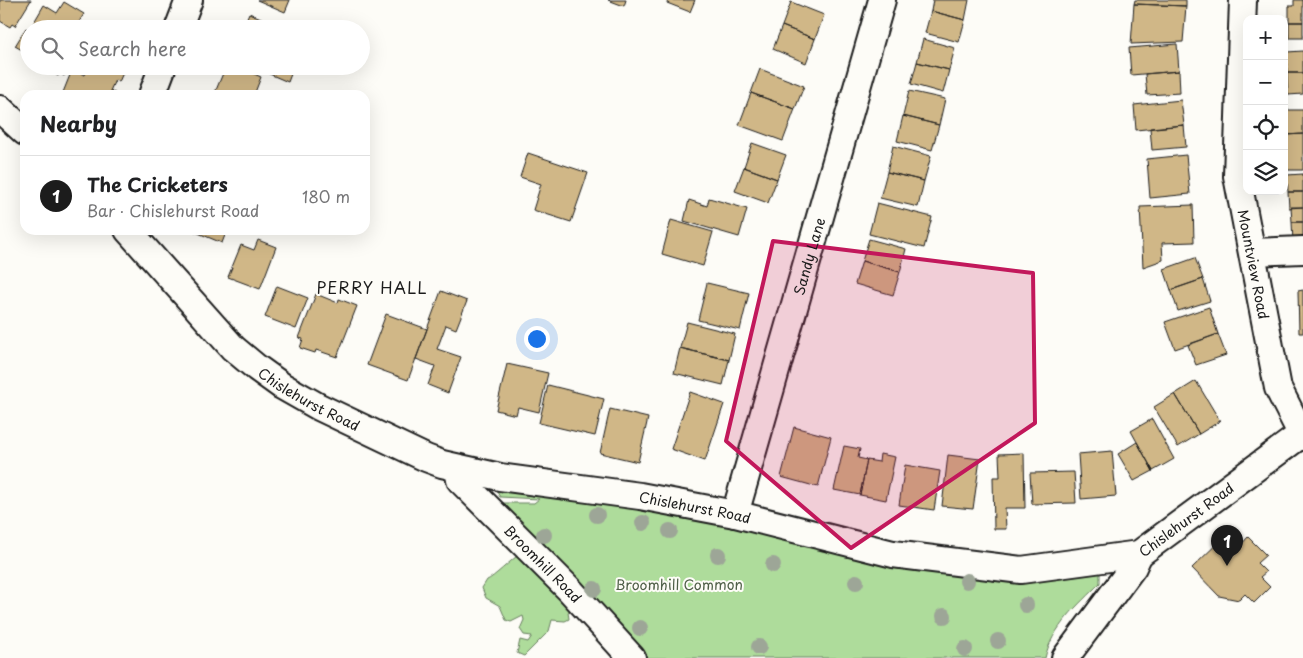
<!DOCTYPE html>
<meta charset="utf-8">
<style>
:root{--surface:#fff;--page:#f2f2f2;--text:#202124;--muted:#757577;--line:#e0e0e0;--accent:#1c1c1c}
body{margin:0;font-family:"Playpen Sans",sans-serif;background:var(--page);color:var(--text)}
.controls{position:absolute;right:15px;top:15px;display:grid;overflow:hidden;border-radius:10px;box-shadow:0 5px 20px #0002}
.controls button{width:45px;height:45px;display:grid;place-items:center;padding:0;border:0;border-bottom:1px solid var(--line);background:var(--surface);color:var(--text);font:25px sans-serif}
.you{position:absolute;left:536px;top:338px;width:18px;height:18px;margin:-12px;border:4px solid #fff;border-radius:50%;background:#1a73e8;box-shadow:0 0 0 8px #1a73e833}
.badge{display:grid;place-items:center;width:32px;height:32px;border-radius:50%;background:var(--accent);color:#fff;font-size:16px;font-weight:700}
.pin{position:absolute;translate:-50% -41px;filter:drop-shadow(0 1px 2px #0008)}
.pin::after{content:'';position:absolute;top:26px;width:18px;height:15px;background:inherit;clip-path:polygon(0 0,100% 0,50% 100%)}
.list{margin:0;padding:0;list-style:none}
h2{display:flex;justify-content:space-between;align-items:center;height:65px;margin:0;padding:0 20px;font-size:21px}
h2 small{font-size:16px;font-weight:400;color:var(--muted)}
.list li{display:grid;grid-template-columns:32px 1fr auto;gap:15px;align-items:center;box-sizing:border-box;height:80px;padding:0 20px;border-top:1px solid var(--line)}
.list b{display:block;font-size:19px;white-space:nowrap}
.list p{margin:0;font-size:16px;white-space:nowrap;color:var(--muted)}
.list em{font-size:16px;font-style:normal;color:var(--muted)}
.icon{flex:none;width:28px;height:28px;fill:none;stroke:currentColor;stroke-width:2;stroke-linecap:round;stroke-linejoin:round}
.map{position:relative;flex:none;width:1303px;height:658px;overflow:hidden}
.search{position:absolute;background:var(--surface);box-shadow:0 5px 20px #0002;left:20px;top:20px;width:350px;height:55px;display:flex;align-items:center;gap:12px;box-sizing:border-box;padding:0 18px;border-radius:28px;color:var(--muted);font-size:19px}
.panel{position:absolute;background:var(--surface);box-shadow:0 5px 20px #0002;left:20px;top:90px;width:350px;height:145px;border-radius:15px}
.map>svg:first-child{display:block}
.green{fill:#aedc9b;stroke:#657c5c}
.building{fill:#d0b787;stroke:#1c1c1c}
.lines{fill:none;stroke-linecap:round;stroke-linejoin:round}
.minor-casing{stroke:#1c1c1c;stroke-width:30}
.minor{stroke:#fdfcf7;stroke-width:26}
.tree{fill:#9da697}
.marked{fill:#c2185b;fill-opacity:0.2;stroke:#c2185b;stroke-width:4;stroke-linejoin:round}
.labels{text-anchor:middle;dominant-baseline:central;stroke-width:4;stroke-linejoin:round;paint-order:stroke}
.street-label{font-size:14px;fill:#1c1c1c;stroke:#fdfcf7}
.park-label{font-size:14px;fill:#4f5f48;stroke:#fdfcf7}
.quarter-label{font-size:16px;letter-spacing:1px;fill:#1c1c1c;stroke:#fdfcf7}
</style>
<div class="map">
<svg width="1303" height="658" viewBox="0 0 1303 658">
<rect width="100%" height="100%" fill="#fdfcf7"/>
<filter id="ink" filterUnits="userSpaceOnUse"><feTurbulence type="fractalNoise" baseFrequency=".02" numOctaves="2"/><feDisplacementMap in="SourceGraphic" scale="10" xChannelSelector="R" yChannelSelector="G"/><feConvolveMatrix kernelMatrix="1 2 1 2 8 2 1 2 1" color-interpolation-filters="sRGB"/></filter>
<g filter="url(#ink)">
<path class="green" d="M 501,489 L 696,510 L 1034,580 L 1100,573 L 1100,583 C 1078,605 1052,627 1045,658 L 646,658 L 574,609 L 568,612 L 569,619 L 565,621 L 552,620 L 549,631 L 524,656 L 517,653 L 520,640 L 528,642 L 532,636 L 524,635 L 520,629 L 524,620 L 523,616 L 511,622 L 506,620 L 500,606 L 486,598 L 482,588 L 487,580 C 493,578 512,559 520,554 L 498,503 L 534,503 L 539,499 L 500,497 L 497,492 Z"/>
<path class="building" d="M 0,0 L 31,0 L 15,26 L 12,24 L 10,27 L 0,21 Z
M 257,0 L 290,0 L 285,12 Z
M 608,0 L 626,0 L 624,6 Z
M 668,0 L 695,0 L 690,12 L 667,3 Z
M 933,0 L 969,0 L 965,20 L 931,11 Z
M 1135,0 L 1186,0 L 1186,6 L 1134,4 Z
M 1294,0 L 1303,0 L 1303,22 L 1289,22 L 1289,6 L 1294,6 Z
M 64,2 L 84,14 L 77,25 L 83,29 L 30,29 L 44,5 L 57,13 Z
M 791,2 L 824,15 L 815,39 L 782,26 Z
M 1134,4 L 1186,6 L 1183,42 L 1131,44 Z
M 931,11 L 965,20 L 959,42 L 925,33 Z
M 249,13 L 287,29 L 235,29 L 237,24 L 243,27 Z
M 1289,22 L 1303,22 L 1303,38 L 1289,38 Z
M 782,26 L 815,39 L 806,63 L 773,49 Z
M 26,28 L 29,30 L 29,54 L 15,46 Z
M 923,39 L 955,48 L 949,70 L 917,62 Z
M 1177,44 L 1179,71 L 1131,75 L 1129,48 Z
M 1303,51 L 1303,73 L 1287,73 L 1287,52 Z
M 917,62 L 949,70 L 943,93 L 911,84 Z
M 70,66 L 64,76 L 60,73 L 58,76 L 43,67 Z
M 88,66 L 125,68 L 119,82 L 115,80 L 110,91 L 115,93 L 114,95 L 62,95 L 72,70 L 85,75 Z
M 226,66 L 236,66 L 261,77 L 254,95 L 214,95 Z
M 251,66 L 294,66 L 288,82 Z
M 760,69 L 804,86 L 795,109 L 751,93 Z
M 1179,71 L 1180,93 L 1147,95 L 1145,74 Z
M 1287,73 L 1303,73 L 1303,94 L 1288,95 Z
M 909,91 L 945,99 L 939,125 L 903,116 Z
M 751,93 L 795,109 L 783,141 L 739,125 Z
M 1181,100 L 1184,125 L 1136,130 L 1134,105 Z
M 1284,110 L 1303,110 L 1303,134 L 1285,135 Z
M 903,116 L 939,125 L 932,150 L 897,141 Z
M 1184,125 L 1186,147 L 1152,150 L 1150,128 Z
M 1303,134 L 1303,170 L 1286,170 L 1285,135 Z
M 752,143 L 786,155 L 777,179 L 744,167 Z
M 893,146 L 931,156 L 924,181 L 887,172 Z
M 528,153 L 588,173 L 571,222 L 533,210 L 541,184 L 520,177 Z
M 1186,155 L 1190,194 L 1150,198 L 1147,159 Z
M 744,167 L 777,179 L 768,203 L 735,191 Z
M 887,172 L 924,181 L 918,207 L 880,198 Z
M 1303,174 L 1303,192 L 1288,192 L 1287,175 Z
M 1288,192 L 1303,192 L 1303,207 L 1289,208 Z
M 709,198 L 747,209 L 739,237 L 684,221 L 689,200 L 707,206 Z
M 877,203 L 932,217 L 924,248 L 869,234 Z
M 1193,205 L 1194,242 L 1162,243 L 1163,260 L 1143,267 L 1140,207 Z
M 1291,207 L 1303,207 L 1303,222 L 1292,222 Z
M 671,220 L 713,232 L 703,266 L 662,254 Z
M 1292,222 L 1303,222 L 1303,242 L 1293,243 Z
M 191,230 L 227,230 L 222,243 Z
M 869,239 L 906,249 L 900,272 L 862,261 Z
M 258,240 L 276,247 L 260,289 L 228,277 L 241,245 L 254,250 Z
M 1195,258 L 1203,279 L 1171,290 L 1164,269 Z
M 862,261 L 900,272 L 893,295 L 855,284 Z
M 1203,279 L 1210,301 L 1178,311 L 1171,290 Z
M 707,283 L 749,293 L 740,330 L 698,320 Z
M 277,286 L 308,298 L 296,329 L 265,317 Z
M 1303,290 L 1303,333 L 1299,333 L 1298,291 Z
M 441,291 L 467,301 L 456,329 L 446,325 L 437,349 L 461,357 L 448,393 L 428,385 L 435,366 L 416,359 Z
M 316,294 L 338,303 L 339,299 L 357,306 L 337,357 L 316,350 L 315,353 L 300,348 L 303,339 L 299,338 Z
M 1209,307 L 1218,334 L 1175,349 L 1165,322 Z
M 386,314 L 427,329 L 408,380 L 367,365 Z
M 687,322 L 735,334 L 729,360 L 680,348 Z
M 1218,334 L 1226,355 L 1196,365 L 1188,345 Z
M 680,348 L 729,360 L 723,385 L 674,373 Z
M 507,364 L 548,373 L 539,412 L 518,407 L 516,415 L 496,410 Z
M 1196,381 L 1220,421 L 1199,434 L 1175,394 Z
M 548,385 L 604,399 L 595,436 L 539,423 Z
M 690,392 L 724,404 L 705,461 L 671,449 Z
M 1175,394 L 1199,434 L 1178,447 L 1154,407 Z
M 610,409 L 648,418 L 638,462 L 600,453 Z
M 1152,419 L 1174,459 L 1153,471 L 1131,431 Z
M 794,427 L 831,437 L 818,487 L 781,477 Z
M 1137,442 L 1153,471 L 1134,481 L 1118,454 Z
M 844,446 L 860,449 L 858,458 L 867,460 L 860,495 L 834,490 Z
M 1112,451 L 1116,496 L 1081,499 L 1078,454 Z
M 1024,453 L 1025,508 L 1005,508 L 1006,529 L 994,529 L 993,477 L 1000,477 L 999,454 Z
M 880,454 L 895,457 L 886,500 L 860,495 L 867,460 L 879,462 Z
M 948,455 L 980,459 L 973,509 L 942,506 Z
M 905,465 L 940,471 L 934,510 L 899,505 Z
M 1074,472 L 1076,503 L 1032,504 L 1030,473 Z
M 1228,533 L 1240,546 L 1248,537 L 1266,555 L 1257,563 L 1266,572 L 1260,577 L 1270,587 L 1254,603 L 1245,594 L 1239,600 L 1219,596 L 1192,568 Z"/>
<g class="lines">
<defs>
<g id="minor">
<path id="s1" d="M 1243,0 L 1237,176 L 1278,388 L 1303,437"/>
<path d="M 178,29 L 189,0"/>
<path d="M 152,95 L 163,66"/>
<path d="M 0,109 L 25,132"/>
<path id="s2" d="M 128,230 L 233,348 L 257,368 L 282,386 L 319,407 L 426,458 L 442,464 L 500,477 L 640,496 L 735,514 L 893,554 L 1021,570 L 1139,554 L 1303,433"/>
<path d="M 1253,252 L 1303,250"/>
<path id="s3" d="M 458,468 L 460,480 L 569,589 L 632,658"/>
<path id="s4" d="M 735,514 L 882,0"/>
<path d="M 1065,658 L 1133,567 L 1139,554"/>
</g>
</defs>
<use href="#minor" class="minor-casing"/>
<use href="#minor" class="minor"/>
</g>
<g class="tree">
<circle cx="597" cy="515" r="8"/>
<circle cx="643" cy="523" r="8"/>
<circle cx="670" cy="531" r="8"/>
<circle cx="544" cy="535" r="8"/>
<circle cx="718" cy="555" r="8"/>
<circle cx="773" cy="565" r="8"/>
<circle cx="967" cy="581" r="8"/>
<circle cx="856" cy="582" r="8"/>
<circle cx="594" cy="589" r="8"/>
<circle cx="1026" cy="605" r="8"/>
<circle cx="944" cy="616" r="8"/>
<circle cx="640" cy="628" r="8"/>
<circle cx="998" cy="641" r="8"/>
<circle cx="759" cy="647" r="8"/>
<circle cx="965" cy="649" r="8"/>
</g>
</g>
<path class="marked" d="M 773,241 L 1033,273 L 1035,423 L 851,548 L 726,441 Z"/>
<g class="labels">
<g class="street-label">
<text stroke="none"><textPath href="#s4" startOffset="268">Sandy Lane</textPath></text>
<text stroke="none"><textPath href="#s1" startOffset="266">Mountview Road</textPath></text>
<text stroke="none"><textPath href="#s2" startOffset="250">Chislehurst Road</textPath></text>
<text stroke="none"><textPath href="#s2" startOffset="655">Chislehurst Road</textPath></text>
<text stroke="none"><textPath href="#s2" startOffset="1165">Chislehurst Road</textPath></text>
<text stroke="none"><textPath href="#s3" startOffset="130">Broomhill Road</textPath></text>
</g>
<g class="park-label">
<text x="679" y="584">Broomhill Common</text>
</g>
<g class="quarter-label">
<text x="372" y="287">PERRY HALL</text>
</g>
</g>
</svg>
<div class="controls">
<button>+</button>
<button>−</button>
<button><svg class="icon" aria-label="locate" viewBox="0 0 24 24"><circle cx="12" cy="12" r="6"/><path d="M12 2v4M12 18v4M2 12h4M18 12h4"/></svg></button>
<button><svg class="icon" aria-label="layers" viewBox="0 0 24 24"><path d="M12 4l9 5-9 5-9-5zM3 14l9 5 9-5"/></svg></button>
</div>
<div class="you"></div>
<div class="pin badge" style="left:1227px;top:566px">1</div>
<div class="search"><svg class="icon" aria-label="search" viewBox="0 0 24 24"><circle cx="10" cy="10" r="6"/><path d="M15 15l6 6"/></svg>Search here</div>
<section class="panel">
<h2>Nearby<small></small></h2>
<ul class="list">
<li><span class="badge">1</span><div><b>The Cricketers</b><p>Bar · Chislehurst Road</p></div><em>180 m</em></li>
</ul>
</section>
</div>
